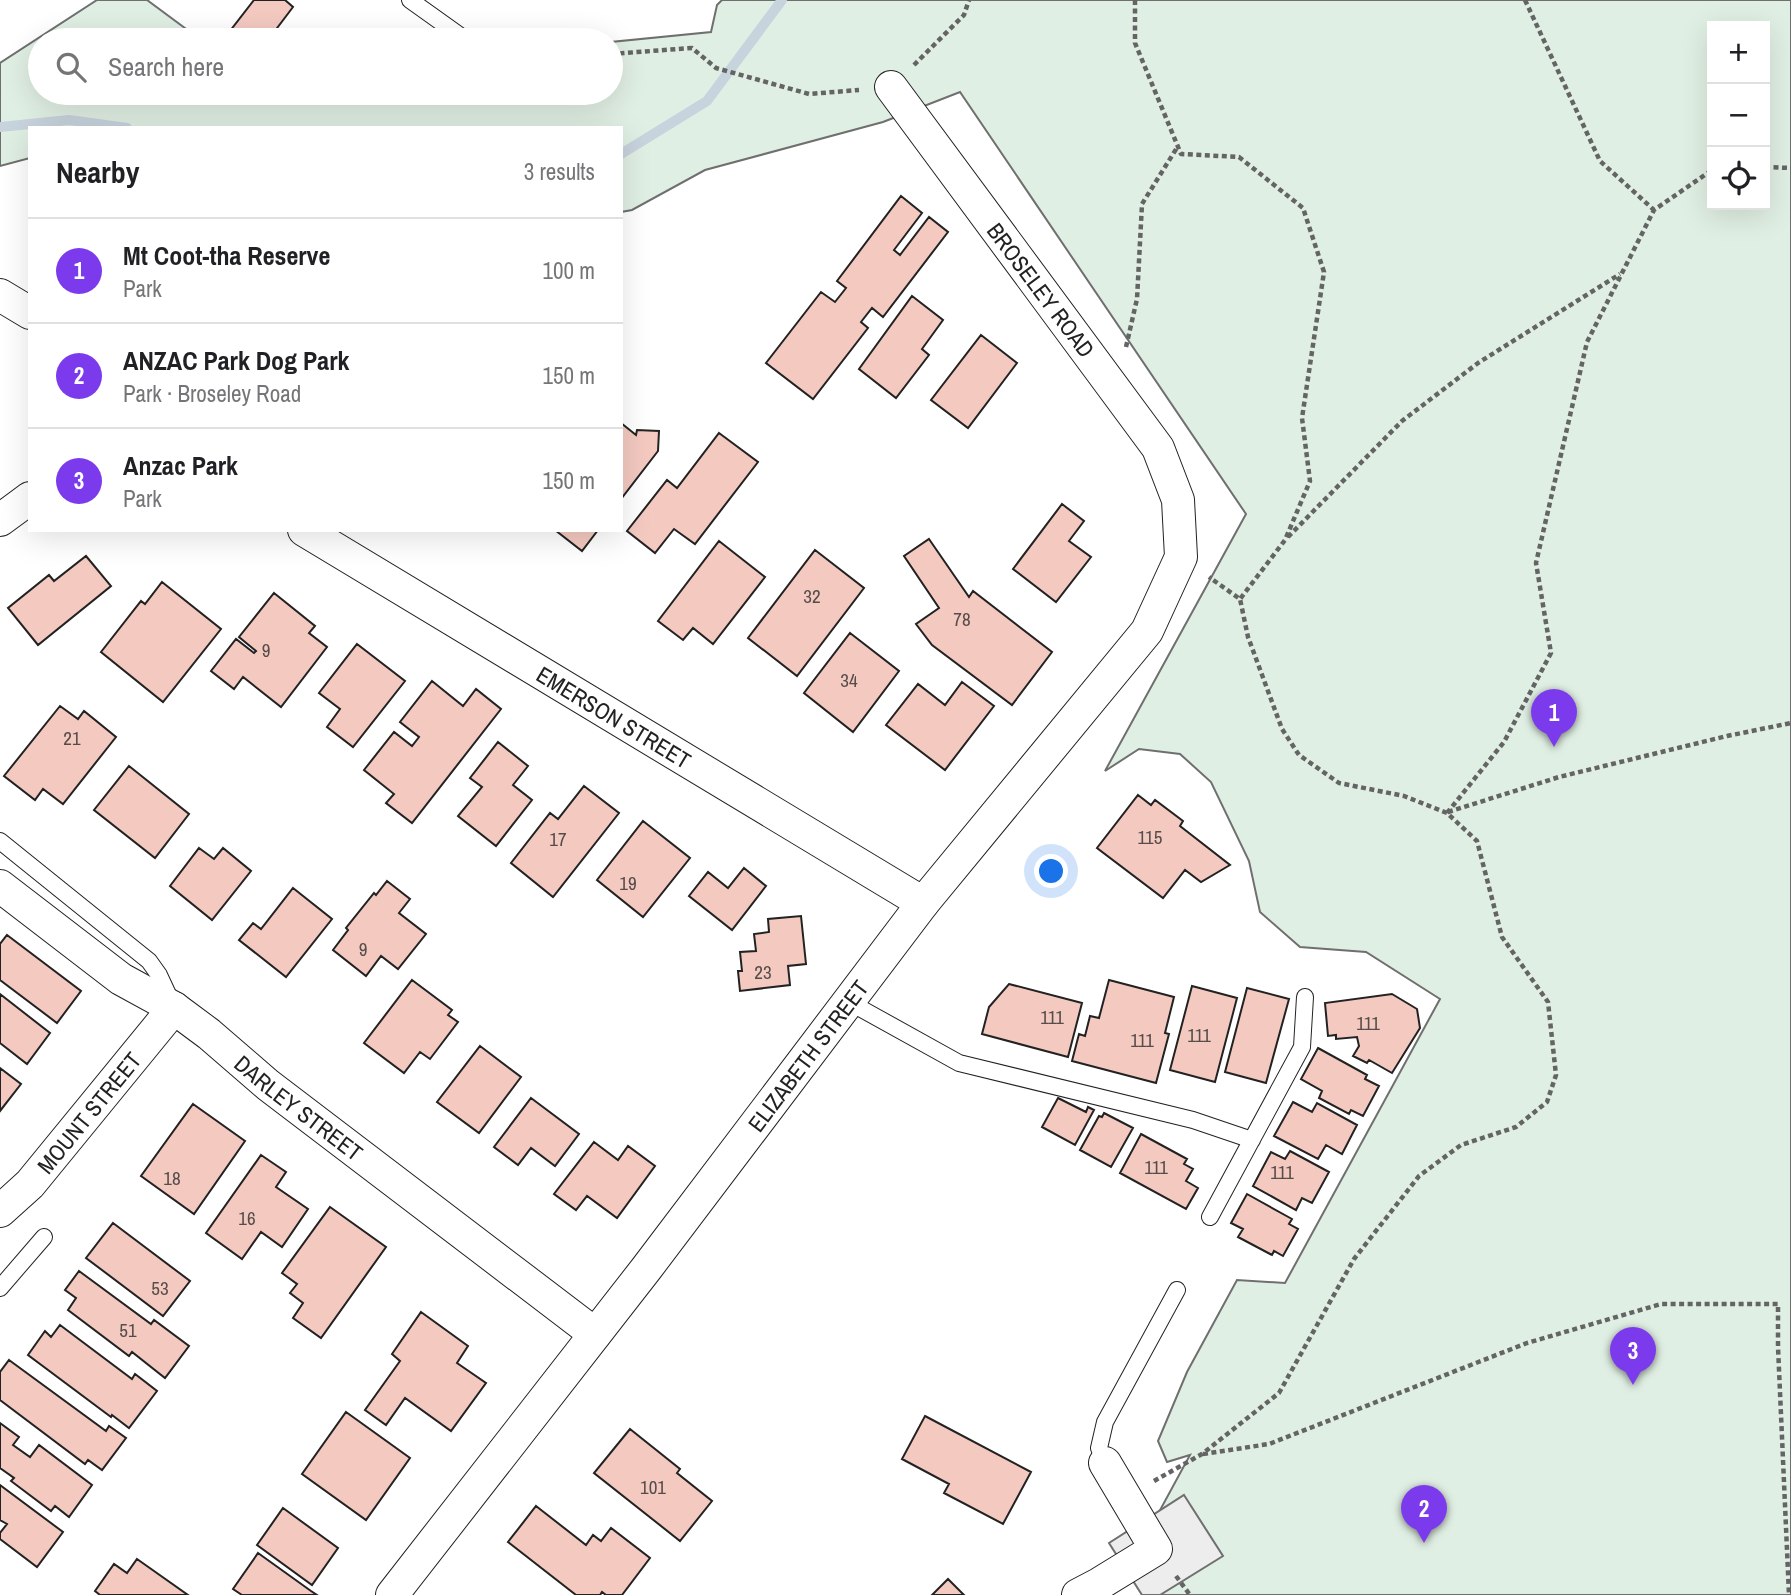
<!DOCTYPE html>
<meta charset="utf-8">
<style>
:root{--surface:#fff;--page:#f6f6f6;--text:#202124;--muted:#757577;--line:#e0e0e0;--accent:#7c3aed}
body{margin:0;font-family:"Archivo Narrow",sans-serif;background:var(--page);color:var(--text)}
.controls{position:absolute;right:21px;top:21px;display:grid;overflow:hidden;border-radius:0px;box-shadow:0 7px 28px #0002}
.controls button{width:63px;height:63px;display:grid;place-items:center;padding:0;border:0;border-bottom:2px solid var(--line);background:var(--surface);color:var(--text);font:35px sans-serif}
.you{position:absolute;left:1052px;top:872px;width:24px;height:24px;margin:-18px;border:5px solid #fff;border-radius:50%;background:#1a73e8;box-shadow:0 0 0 10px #1a73e833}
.badge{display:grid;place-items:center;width:46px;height:46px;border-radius:50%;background:var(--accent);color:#fff;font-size:23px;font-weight:700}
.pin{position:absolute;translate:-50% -58px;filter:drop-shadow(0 2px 4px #0008)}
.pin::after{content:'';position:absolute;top:37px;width:24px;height:21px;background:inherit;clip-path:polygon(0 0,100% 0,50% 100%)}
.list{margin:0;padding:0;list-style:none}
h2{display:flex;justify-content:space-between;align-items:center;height:91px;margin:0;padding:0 28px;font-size:30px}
h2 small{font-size:23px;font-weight:400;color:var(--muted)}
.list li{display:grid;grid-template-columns:46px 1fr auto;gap:21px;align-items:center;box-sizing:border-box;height:105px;padding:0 28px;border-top:2px solid var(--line)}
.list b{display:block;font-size:26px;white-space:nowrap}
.list p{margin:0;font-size:23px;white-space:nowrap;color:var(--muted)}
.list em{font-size:23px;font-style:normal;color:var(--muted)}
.icon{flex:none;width:38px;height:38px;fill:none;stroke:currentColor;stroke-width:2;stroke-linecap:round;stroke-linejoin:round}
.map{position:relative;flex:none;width:1791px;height:1595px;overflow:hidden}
.search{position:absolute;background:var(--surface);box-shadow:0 7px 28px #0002;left:28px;top:28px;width:595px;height:77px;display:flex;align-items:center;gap:18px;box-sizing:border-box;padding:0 24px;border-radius:38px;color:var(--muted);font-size:26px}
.panel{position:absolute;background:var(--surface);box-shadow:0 7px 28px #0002;left:28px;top:126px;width:595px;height:406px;border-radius:0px}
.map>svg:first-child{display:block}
.green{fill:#e0efe3;stroke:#6f6f6f;stroke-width:2;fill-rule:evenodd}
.parking{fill:#ededed;stroke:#6f6f6f;stroke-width:2}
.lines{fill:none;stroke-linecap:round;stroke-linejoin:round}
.stream{stroke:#c7d3dd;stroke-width:10}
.building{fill:#f3c9c0;stroke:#222;stroke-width:2}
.lane-casing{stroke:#222;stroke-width:18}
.street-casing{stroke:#222;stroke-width:34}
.path{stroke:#646464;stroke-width:4.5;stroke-dasharray:5 3.5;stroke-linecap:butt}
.lane{stroke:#fff;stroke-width:16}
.street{stroke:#fff;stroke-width:32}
.labels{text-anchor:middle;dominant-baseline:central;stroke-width:5;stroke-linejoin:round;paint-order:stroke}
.number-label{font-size:19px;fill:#564c4a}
.street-label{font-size:23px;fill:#222;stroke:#fff}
</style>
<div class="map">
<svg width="1791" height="1595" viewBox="0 0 1791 1595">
<rect width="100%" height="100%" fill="#fff"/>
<path class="green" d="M 97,0 L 147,0 L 201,40 L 40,40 L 40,93 L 611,93 L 611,42 L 711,32 L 717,5 L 722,0 L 1791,0 L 1791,1595 L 1147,1595 L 1159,1512 L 1190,1455 L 1167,1462 L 1158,1441 L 1187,1372 L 1237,1280 L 1285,1283 L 1440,999 L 1366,952 L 1300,947 L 1260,912 L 1249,861 L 1211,782 L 1180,754 L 1139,749 L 1105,771 L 1246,514 L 960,92 L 883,122 L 705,170 L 632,210 L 621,212 L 621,128 L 30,128 L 30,158 L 0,166 L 0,63 ZM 1712,26 L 1765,26 L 1765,205 L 1712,205 Z"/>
<path class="parking" d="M 1184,1495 L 1223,1556 L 1160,1595 L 1142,1595 L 1109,1543 Z"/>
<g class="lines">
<path class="stream" d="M 0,127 L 69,120 L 127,128
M 621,154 L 707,101 L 782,0"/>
</g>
<path class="building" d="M 254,0 L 285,0 L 293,7 L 268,40 L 223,40 Z
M 901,196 L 922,213 L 894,250 L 900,255 L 929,217 L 948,232 L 883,317 L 872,308 L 861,322 L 868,328 L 813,399 L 766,363 L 821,292 L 835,302 L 846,288 L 837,281 Z
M 912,296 L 943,320 L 922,349 L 929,355 L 896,398 L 859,369 Z
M 981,335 L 1017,363 L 968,428 L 931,400 Z
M 621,423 L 636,435 L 637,430 L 659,431 L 658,451 L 621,499 Z
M 719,433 L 758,462 L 695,544 L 674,529 L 655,553 L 627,531 L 667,480 L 677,488 Z
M 1062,504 L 1084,521 L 1069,541 L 1091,557 L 1056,602 L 1013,569 Z
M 555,530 L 598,530 L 582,551 Z
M 929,539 L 969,597 L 973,591 L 1052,652 L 1012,705 L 932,645 L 916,624 L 939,608 L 904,556 Z
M 719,541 L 765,577 L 713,644 L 693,628 L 683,640 L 658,621 Z
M 815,550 L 864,588 L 797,676 L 748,638 Z
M 86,556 L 111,586 L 38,645 L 8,608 L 49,575 L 54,581 Z
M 162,582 L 221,629 L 163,702 L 101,652 L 141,601 L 145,604 Z
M 274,593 L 315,626 L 309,633 L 327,647 L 281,707 L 243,677 L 234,689 L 211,671 L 236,639 L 254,653 L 256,651 L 239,637 Z
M 850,633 L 899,671 L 853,732 L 804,693 Z
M 357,644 L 405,681 L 353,747 L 327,727 L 340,709 L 319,693 Z
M 432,681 L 463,706 L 476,689 L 501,709 L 412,823 L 386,803 L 394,794 L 364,770 L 394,732 L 412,746 L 419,737 L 400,722 Z
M 962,682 L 994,706 L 945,770 L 886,725 L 918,684 L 945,705 Z
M 60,706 L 78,719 L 84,711 L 116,737 L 63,804 L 43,789 L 35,800 L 4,776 Z
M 498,742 L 528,766 L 513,785 L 532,800 L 496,846 L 458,816 L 482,787 L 470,778 Z
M 129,766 L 189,814 L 155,858 L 94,810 Z
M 584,786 L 619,813 L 553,897 L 511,863 L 550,813 L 558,819 Z
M 1138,795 L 1151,805 L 1155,800 L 1183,821 L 1180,826 L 1230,865 L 1201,882 L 1185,870 L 1163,898 L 1097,848 Z
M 643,821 L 690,858 L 643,917 L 597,880 Z
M 199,848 L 214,859 L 223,848 L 251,871 L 212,920 L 170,886 Z
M 744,868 L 766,886 L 732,930 L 689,896 L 708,872 L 728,888 Z
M 387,881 L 410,899 L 399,913 L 426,934 L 398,969 L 381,956 L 366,976 L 333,950 L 348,930 L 346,928 L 374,893 L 376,895 Z
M 293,888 L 332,919 L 286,977 L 239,940 L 253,923 L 261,929 Z
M 801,916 L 806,964 L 788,966 L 790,985 L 740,991 L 738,971 L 742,971 L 740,952 L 756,951 L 754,934 L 769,932 L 768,919 Z
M 7,935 L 81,991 L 57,1023 L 0,980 L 0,944 Z
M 412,980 L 452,1010 L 448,1015 L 458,1022 L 430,1059 L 420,1052 L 404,1073 L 364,1043 Z
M 1109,980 L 1174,997 L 1165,1033 L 1169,1034 L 1156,1083 L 1072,1061 L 1079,1034 L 1085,1036 L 1090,1016 L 1099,1018 Z
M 1009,984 L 1082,1003 L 1068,1057 L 982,1034 L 989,1007 Z
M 1192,986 L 1237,998 L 1215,1082 L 1170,1070 Z
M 1247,988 L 1289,999 L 1266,1083 L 1225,1072 Z
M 0,994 L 50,1033 L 27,1064 L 0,1043 Z
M 1392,994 L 1417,1009 L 1420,1028 L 1392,1073 L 1369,1060 L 1367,1063 L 1353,1056 L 1359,1046 L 1357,1037 L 1336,1039 L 1336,1035 L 1328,1036 L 1325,1003 Z
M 480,1046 L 521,1077 L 479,1133 L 437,1102 Z
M 1318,1048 L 1367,1075 L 1365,1079 L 1379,1086 L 1363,1116 L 1351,1110 L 1349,1114 L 1319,1098 L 1322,1091 L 1301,1079 Z
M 0,1068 L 21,1084 L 0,1111 Z
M 531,1098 L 579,1134 L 555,1166 L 531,1148 L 518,1165 L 494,1147 Z
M 1058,1098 L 1086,1112 L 1088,1107 L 1094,1110 L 1075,1145 L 1042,1127 Z
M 1293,1102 L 1312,1112 L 1317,1103 L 1357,1125 L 1342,1154 L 1326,1145 L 1318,1159 L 1274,1136 Z
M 193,1104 L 245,1141 L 194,1214 L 141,1176 Z
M 1104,1113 L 1133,1128 L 1111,1167 L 1080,1150 L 1099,1116 L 1102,1117 Z
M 1141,1134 L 1187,1159 L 1184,1164 L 1193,1169 L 1186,1181 L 1198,1188 L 1186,1209 L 1120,1173 Z
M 594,1142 L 618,1160 L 628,1146 L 655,1166 L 617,1218 L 587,1196 L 576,1210 L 554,1194 Z
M 1290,1151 L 1329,1172 L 1312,1203 L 1302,1198 L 1296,1210 L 1253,1186 L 1271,1152 L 1285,1159 Z
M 261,1155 L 286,1172 L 276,1187 L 308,1209 L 282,1247 L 261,1232 L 242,1259 L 206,1233 Z
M 1247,1194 L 1292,1219 L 1289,1224 L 1298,1229 L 1283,1256 L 1274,1251 L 1272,1255 L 1238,1237 L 1243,1229 L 1231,1223 Z
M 330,1207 L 386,1247 L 321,1338 L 293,1318 L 303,1303 L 290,1293 L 297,1284 L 282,1273 Z
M 113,1223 L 190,1281 L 163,1316 L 86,1258 Z
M 79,1271 L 151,1324 L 154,1320 L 189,1346 L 165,1378 L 132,1352 L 129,1356 L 68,1310 L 76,1298 L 65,1290 Z
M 421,1312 L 468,1346 L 457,1363 L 486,1383 L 451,1431 L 405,1398 L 386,1425 L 365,1410 L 400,1361 L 392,1354 Z
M 60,1325 L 132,1379 L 135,1374 L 157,1391 L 129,1428 L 112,1415 L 111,1417 L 28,1355 L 45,1331 L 51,1337 Z
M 9,1360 L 106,1431 L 109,1426 L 126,1438 L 102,1470 L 88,1460 L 85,1464 L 0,1400 L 0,1372 Z
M 346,1412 L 410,1458 L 366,1520 L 302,1474 Z
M 925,1416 L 1031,1472 L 1003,1524 L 944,1493 L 949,1484 L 902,1459 Z
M 0,1423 L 19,1437 L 13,1445 L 30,1457 L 39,1445 L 92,1485 L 69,1517 L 55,1506 L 51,1511 L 11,1481 L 14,1478 L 0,1468 Z
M 630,1429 L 680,1469 L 677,1473 L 712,1501 L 680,1541 L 594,1473 Z
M 0,1485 L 63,1532 L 37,1567 L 0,1539 L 0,1533 L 7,1524 L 0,1520 Z
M 536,1506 L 586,1545 L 593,1535 L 601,1541 L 611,1528 L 650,1558 L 622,1595 L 606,1595 L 602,1592 L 600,1595 L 576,1595 L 508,1542 Z
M 283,1508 L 338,1548 L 312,1585 L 257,1545 Z
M 258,1553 L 311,1591 L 317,1595 L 242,1595 L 233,1589 Z
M 137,1559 L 188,1595 L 100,1595 L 95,1591 L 114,1564 L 127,1573 Z
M 948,1579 L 964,1595 L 932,1595 Z"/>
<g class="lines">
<defs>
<path id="lane" d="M 410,0 L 466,40
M 0,841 L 149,961 L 159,975 L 172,1003
M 849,1002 L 959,1063 L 1193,1120 L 1252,1140
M 1210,1217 L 1302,1047 L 1305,997
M 0,1288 L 44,1237
M 1105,1463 L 1099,1448 L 1105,1422 L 1177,1290"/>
<g id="street">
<path d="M 0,295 L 30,313"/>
<path d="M 0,520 L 30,498"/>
<path id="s1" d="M 304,530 L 923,903"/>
<path id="s2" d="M 0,886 L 121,979 L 174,1008 L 209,1034 L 268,1085 L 595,1334"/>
<path id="s3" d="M 0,1211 L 30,1184 L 174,1008"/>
<path id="s4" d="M 392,1595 L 646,1269 L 923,903 L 1147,631 L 1181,557 L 1178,500 L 1158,448 L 891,87"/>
<path d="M 1078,1595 L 1099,1584 L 1156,1549 L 1105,1463"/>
</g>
</defs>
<use href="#lane" class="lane-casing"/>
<use href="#street" class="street-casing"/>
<path class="path" d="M 1135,0 L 1135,43 L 1181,154 L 1239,157 L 1303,208 L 1324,272 L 1302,418 L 1310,481 L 1285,540 L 1240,599
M 1525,0 L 1600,161 L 1654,210
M 611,54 L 692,48 L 716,68 L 809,94 L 859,90
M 914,65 L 964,15 L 969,0
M 1765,167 L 1791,168
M 1126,347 L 1137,299 L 1142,204 L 1178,146
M 1288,537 L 1402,421 L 1478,363 L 1620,274
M 1448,812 L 1559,777 L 1727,736 L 1791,723
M 1447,813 L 1504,742 L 1551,653 L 1536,563 L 1587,342 L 1654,210 L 1712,170
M 1203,1454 L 1269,1444 L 1527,1343 L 1661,1304 L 1778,1304 L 1778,1347 L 1789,1595
M 1154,1481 L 1202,1454 L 1279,1393 L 1354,1259 L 1419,1176 L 1461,1145 L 1516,1127 L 1547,1102 L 1556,1075 L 1548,1002 L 1502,937 L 1477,841 L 1447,813 L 1404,796 L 1339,783 L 1299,755 L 1282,729 L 1248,637 L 1240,599 L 1209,577
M 1176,1576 L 1190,1595"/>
<use href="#lane" class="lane"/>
<use href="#street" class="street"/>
</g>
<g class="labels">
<g class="number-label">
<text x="812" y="596">32</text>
<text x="962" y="619">78</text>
<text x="266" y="650">9</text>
<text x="849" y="680">34</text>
<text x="72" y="738">21</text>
<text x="1150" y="837">115</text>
<text x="558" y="839">17</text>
<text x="628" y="883">19</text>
<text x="363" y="949">9</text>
<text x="763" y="972">23</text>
<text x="1052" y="1017">111</text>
<text x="1368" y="1023">111</text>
<text x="1199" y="1035">111</text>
<text x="1142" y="1040">111</text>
<text x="1156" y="1167">111</text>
<text x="1282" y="1172">111</text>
<text x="172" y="1178">18</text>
<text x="247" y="1218">16</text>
<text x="160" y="1288">53</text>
<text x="128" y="1330">51</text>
<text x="653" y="1487">101</text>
</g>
<g class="street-label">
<text transform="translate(1041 290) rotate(53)">BROSELEY ROAD</text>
<text stroke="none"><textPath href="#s1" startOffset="362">EMERSON STREET</textPath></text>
<text stroke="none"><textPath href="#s4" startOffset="681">ELIZABETH STREET</textPath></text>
<text stroke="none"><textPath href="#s2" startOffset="373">DARLEY STREET</textPath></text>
<text stroke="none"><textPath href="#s3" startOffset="133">MOUNT STREET</textPath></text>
</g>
</g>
</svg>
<div class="controls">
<button>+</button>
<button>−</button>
<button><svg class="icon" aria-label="locate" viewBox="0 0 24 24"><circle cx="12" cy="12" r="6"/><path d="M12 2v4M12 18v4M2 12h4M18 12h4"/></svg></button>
</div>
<div class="you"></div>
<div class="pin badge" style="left:1554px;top:747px">1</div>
<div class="pin badge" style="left:1424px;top:1543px">2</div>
<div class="pin badge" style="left:1633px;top:1385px">3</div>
<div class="search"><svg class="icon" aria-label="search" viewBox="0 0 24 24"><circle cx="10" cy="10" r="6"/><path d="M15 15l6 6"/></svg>Search here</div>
<section class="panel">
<h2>Nearby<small>3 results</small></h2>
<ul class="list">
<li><span class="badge">1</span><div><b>Mt Coot-tha Reserve</b><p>Park</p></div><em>100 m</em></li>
<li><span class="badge">2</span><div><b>ANZAC Park Dog Park</b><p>Park · Broseley Road</p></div><em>150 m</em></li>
<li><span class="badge">3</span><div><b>Anzac Park</b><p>Park</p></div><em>150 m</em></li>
</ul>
</section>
</div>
